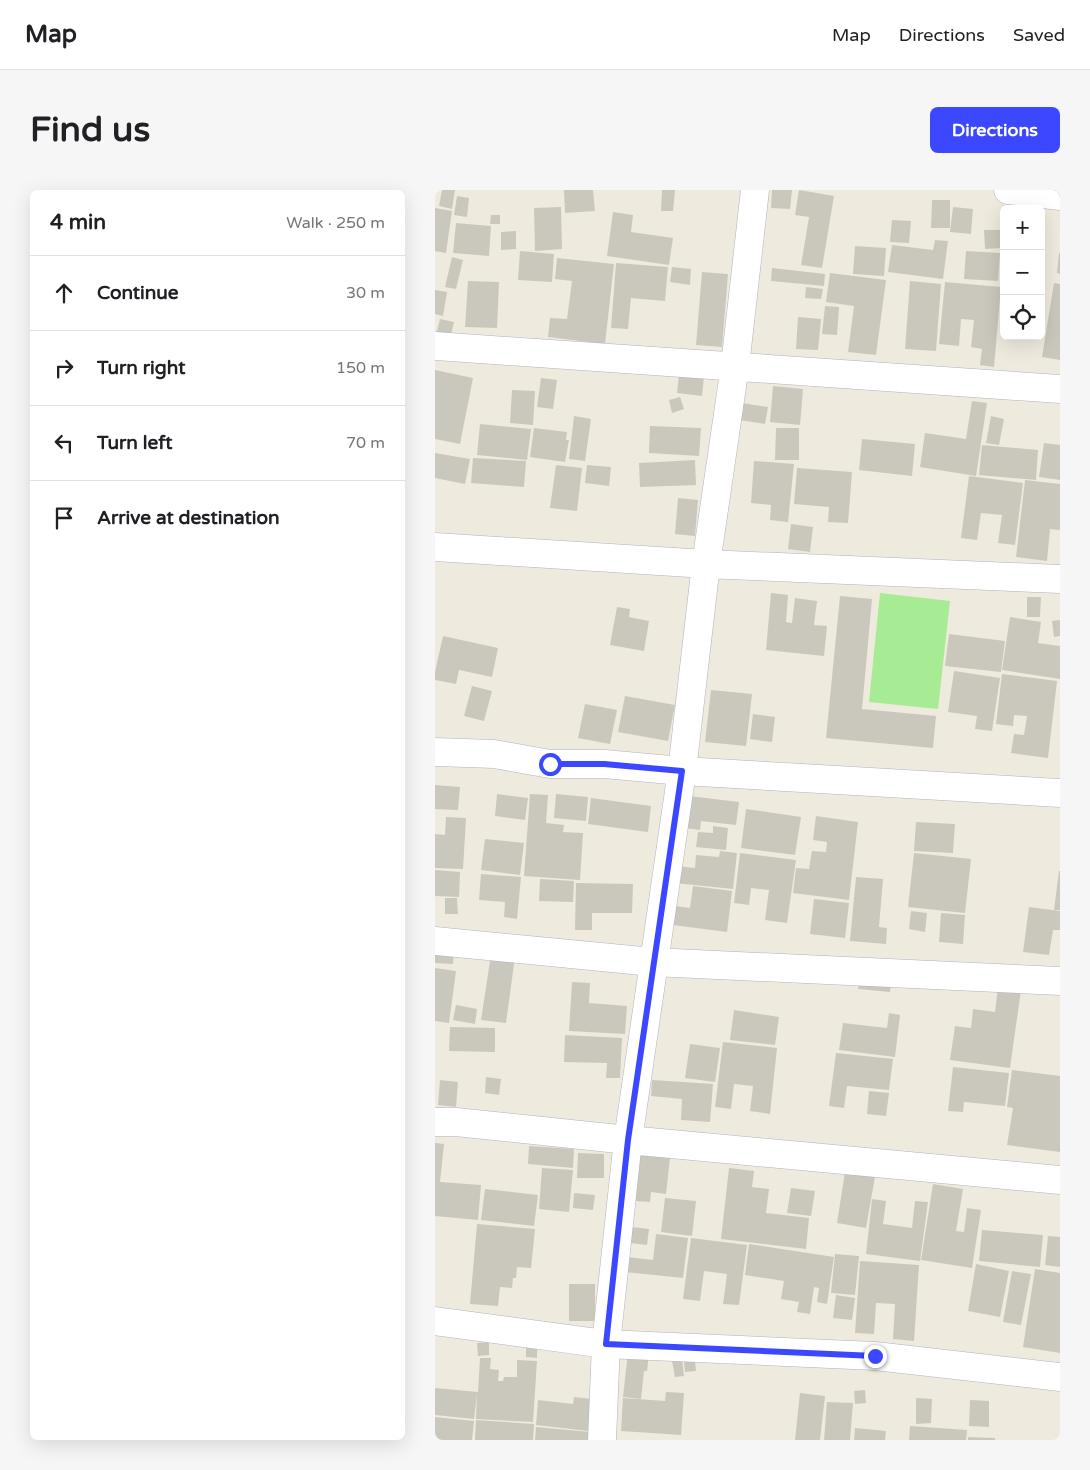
<!DOCTYPE html>
<meta charset="utf-8">
<style>
:root{--surface:#fff;--page:#f6f6f6;--text:#202124;--muted:#757577;--line:#e0e0e0;--accent:#3b48ff}
body{margin:0;font-family:"Varela Round",sans-serif;background:var(--page);color:var(--text)}
.controls{position:absolute;right:15px;top:15px;display:grid;overflow:hidden;border-radius:8px;box-shadow:0 5px 20px #0002}
.controls button{width:45px;height:45px;display:grid;place-items:center;padding:0;border:0;border-bottom:1px solid var(--line);background:var(--surface);color:var(--text);font:25px sans-serif}
.stop{position:absolute;width:15px;height:15px;margin:-11px;border:4px solid #3b48ff;border-radius:50%;background:#fff}
.stop.end{background:#3b48ff;border-color:#fff;box-shadow:0 1px 5px #0008}
.list{margin:0;padding:0;list-style:none}
h2{display:flex;justify-content:space-between;align-items:center;height:65px;margin:0;padding:0 20px;font-size:21px}
h2 small{font-size:16px;font-weight:400;color:var(--muted)}
.list li{display:grid;grid-template-columns:32px 1fr auto;gap:15px;align-items:center;box-sizing:border-box;height:75px;padding:0 20px;border-top:1px solid var(--line)}
.list b{display:block;font-size:19px;white-space:nowrap}
.list em{font-size:16px;font-style:normal;color:var(--muted)}
.icon{flex:none;width:28px;height:28px;fill:none;stroke:currentColor;stroke-width:2;stroke-linecap:round;stroke-linejoin:round}
.map{position:relative;flex:none;width:625px;height:1250px;overflow:hidden;border-radius:8px}
header{display:flex;align-items:center;gap:30px;box-sizing:border-box;height:70px;padding:0 25px;background:var(--surface);border-bottom:1px solid var(--line)}
header strong{font-size:24px}
nav{display:flex;gap:28px;margin-inline-start:auto;font-size:18px}
.intro{display:flex;align-items:center;justify-content:space-between;box-sizing:border-box;height:120px;padding:0 30px}
h1{margin:0;font-size:35px}
.button{padding:12px 22px;border-radius:8px;background:var(--accent);color:#fff;font-size:18px;font-weight:700}
main{display:flex;gap:30px;padding:0 30px}
aside{flex:1;background:var(--surface);border-radius:8px;box-shadow:0 5px 20px #0002}
.map>svg:first-child{display:block}
.green{fill:#a8eb95}
.building{fill:#cac8bc}
.lines{fill:none;stroke-linecap:round;stroke-linejoin:round}
.minor-casing{stroke:#b1b2c1;stroke-width:29}
.minor{stroke:#fff;stroke-width:28}
.route{stroke:#3b48ff;stroke-width:6}
</style>
<header>
<strong>Map</strong>
<nav><a>Map</a><a>Directions</a><a>Saved</a></nav>
</header>
<div class="intro"><h1>Find us</h1><a class="button">Directions</a></div>
<main>
<aside>
<h2>4 min<small>Walk · 250 m</small></h2>
<ul class="list">
<li><svg class="icon" aria-label="ahead" viewBox="0 0 24 24"><path d="M12 20V5M6 11l6-6 6 6"/></svg><div><b>Continue</b></div><em>30 m</em></li>
<li><svg class="icon" aria-label="right" viewBox="0 0 24 24"><path d="M7 20v-9h11M14 6l5 5-5 5"/></svg><div><b>Turn right</b></div><em>150 m</em></li>
<li><svg class="icon" aria-label="left" viewBox="0 0 24 24"><path d="M17 20v-9H6M10 6l-5 5 5 5"/></svg><div><b>Turn left</b></div><em>70 m</em></li>
<li><svg class="icon" aria-label="arrive" viewBox="0 0 24 24"><path d="M6 21V4h12l-3 4 3 4H6"/></svg><div><b>Arrive at destination</b></div></li>
</ul>
</aside>
<div class="map">
<svg width="625" height="1250" viewBox="0 0 625 1250">
<rect width="100%" height="100%" fill="#efeade"/>
<path class="green" d="M 445,403 L 515,411 L 503,519 L 434,512 Z"/>
<path class="building" d="M 7,0 L 20,0 L 17,19 L 4,16 Z
M 129,0 L 158,0 L 160,21 L 130,23 Z
M 227,0 L 240,0 L 238,21 L 226,21 Z
M 337,0 L 357,0 L 355,19 L 336,18 Z
M 364,0 L 399,6 L 387,78 L 366,75 L 374,27 L 360,25 Z
M 22,6 L 34,8 L 32,27 L 19,25 Z
M 497,10 L 515,10 L 515,38 L 496,38 Z
M 126,17 L 127,59 L 100,61 L 99,18 Z
M 518,17 L 538,19 L 536,44 L 515,42 Z
M 0,18 L 17,21 L 11,63 L 0,61 Z
M 178,22 L 198,25 L 196,42 L 238,48 L 234,75 L 172,66 Z
M 56,25 L 65,25 L 65,34 L 55,34 Z
M 457,30 L 476,31 L 474,53 L 455,52 Z
M 21,33 L 56,36 L 54,66 L 18,63 Z
M 549,40 L 566,40 L 566,58 L 550,59 Z
M 81,41 L 81,59 L 66,60 L 66,42 Z
M 500,50 L 513,51 L 508,89 L 453,82 L 457,55 L 498,60 Z
M 420,56 L 451,58 L 449,86 L 418,84 Z
M 85,61 L 119,64 L 117,92 L 83,90 Z
M 531,61 L 565,63 L 563,91 L 529,89 Z
M 624,63 L 625,63 L 625,84 L 622,83 Z
M 17,67 L 28,70 L 21,99 L 10,97 Z
M 122,68 L 179,74 L 170,154 L 113,147 L 115,128 L 132,129 L 137,91 L 120,89 Z
M 181,73 L 233,77 L 230,111 L 196,108 L 193,139 L 176,138 Z
M 237,77 L 256,79 L 255,95 L 235,92 Z
M 337,78 L 390,84 L 389,96 L 336,91 Z
M 267,82 L 293,84 L 287,157 L 261,155 Z
M 395,83 L 451,90 L 441,165 L 413,162 L 419,116 L 391,112 Z
M 33,91 L 64,92 L 62,138 L 30,137 Z
M 475,91 L 506,94 L 501,161 L 470,159 Z
M 510,92 L 566,97 L 559,177 L 545,175 L 547,159 L 536,157 L 539,130 L 526,129 L 524,156 L 504,154 Z
M 619,93 L 625,94 L 625,170 L 607,167 Z
M 371,97 L 388,99 L 386,109 L 370,108 Z
M 0,100 L 12,102 L 8,126 L 0,124 Z
M 390,116 L 404,117 L 402,145 L 387,144 Z
M 363,127 L 386,129 L 383,160 L 361,159 Z
M 5,129 L 19,132 L 15,148 L 1,145 Z
M 0,180 L 38,188 L 25,254 L 0,249 Z
M 244,185 L 269,187 L 267,206 L 242,203 Z
M 106,188 L 122,190 L 118,219 L 102,217 Z
M 338,196 L 368,199 L 365,235 L 335,232 Z
M 77,200 L 100,201 L 98,235 L 75,233 Z
M 245,207 L 249,219 L 237,223 L 234,210 Z
M 537,211 L 552,213 L 541,286 L 485,277 L 490,243 L 531,249 Z
M 301,212 L 333,217 L 330,234 L 298,229 Z
M 139,226 L 156,229 L 150,271 L 134,269 Z
M 556,226 L 569,229 L 564,255 L 551,253 Z
M 45,234 L 96,239 L 92,270 L 42,265 Z
M 215,236 L 266,238 L 264,266 L 214,263 Z
M 99,238 L 132,242 L 131,250 L 134,250 L 130,272 L 95,267 Z
M 341,238 L 364,238 L 364,270 L 340,270 Z
M 427,249 L 480,254 L 477,286 L 424,280 Z
M 609,253 L 625,255 L 625,290 L 604,287 Z
M 547,255 L 603,260 L 601,290 L 544,285 Z
M 0,263 L 35,269 L 30,294 L 0,288 Z
M 38,268 L 91,271 L 89,297 L 36,293 Z
M 260,270 L 261,295 L 205,297 L 204,273 Z
M 319,271 L 359,274 L 353,332 L 335,330 L 336,315 L 316,313 Z
M 121,275 L 147,278 L 142,321 L 115,318 Z
M 152,275 L 176,277 L 174,296 L 150,293 Z
M 362,278 L 417,282 L 413,333 L 393,332 L 394,317 L 359,314 Z
M 534,286 L 588,293 L 580,355 L 563,353 L 567,325 L 546,323 L 542,350 L 526,348 Z
M 590,290 L 625,294 L 625,340 L 615,339 L 612,371 L 581,367 Z
M 243,308 L 263,310 L 260,346 L 240,344 Z
M 356,334 L 378,337 L 375,362 L 353,359 Z
M 336,403 L 353,405 L 351,432 L 357,433 L 360,408 L 382,411 L 379,435 L 392,436 L 389,466 L 331,460 Z
M 405,406 L 437,409 L 427,519 L 501,526 L 498,558 L 391,548 Z
M 592,407 L 606,407 L 605,427 L 592,427 Z
M 182,417 L 195,419 L 194,427 L 214,431 L 209,461 L 175,455 Z
M 575,427 L 606,432 L 603,453 L 625,456 L 625,489 L 567,480 Z
M 625,430 L 625,446 L 619,447 L 617,431 Z
M 514,444 L 570,451 L 566,482 L 510,476 Z
M 8,446 L 63,458 L 57,487 L 24,480 L 21,494 L 0,490 L 0,482 Z
M 519,481 L 565,488 L 557,541 L 540,539 L 542,526 L 513,522 Z
M 567,484 L 622,491 L 613,568 L 576,563 L 579,544 L 589,545 L 592,526 L 579,525 L 578,536 L 561,534 Z
M 37,496 L 57,501 L 49,531 L 29,526 Z
M 276,500 L 317,504 L 311,556 L 270,552 Z
M 190,506 L 240,515 L 233,551 L 183,542 Z
M 150,514 L 182,520 L 175,554 L 143,548 Z
M 318,524 L 340,527 L 337,552 L 315,549 Z
M 0,595 L 25,597 L 23,620 L 0,619 Z
M 62,604 L 93,608 L 90,630 L 60,626 Z
M 95,604 L 113,605 L 111,633 L 129,635 L 128,642 L 148,643 L 145,690 L 89,686 Z
M 121,604 L 153,607 L 151,631 L 119,628 Z
M 246,605 L 304,612 L 301,635 L 266,631 L 265,640 L 242,637 Z
M 156,608 L 216,616 L 213,642 L 153,634 Z
M 311,619 L 366,627 L 360,665 L 306,658 Z
M 381,626 L 423,632 L 414,710 L 358,703 L 361,678 L 374,679 L 377,661 L 391,662 L 392,652 L 378,650 Z
M 11,627 L 31,628 L 28,679 L 0,678 L 0,644 L 10,645 Z
M 481,632 L 520,634 L 518,663 L 479,661 Z
M 278,636 L 293,638 L 291,660 L 261,657 L 263,642 L 278,643 Z
M 50,649 L 89,653 L 85,685 L 46,680 Z
M 285,661 L 302,663 L 298,699 L 240,693 L 242,676 L 260,678 L 261,665 L 284,667 Z
M 305,663 L 361,670 L 352,733 L 330,730 L 334,700 L 316,698 L 314,715 L 299,713 Z
M 479,663 L 536,669 L 530,723 L 473,717 Z
M 0,680 L 25,682 L 24,707 L 0,706 Z
M 624,681 L 625,681 L 625,720 L 619,720 Z
M 46,684 L 86,687 L 82,729 L 69,727 L 70,712 L 44,710 Z
M 421,687 L 448,689 L 444,737 L 452,738 L 451,754 L 415,751 Z
M 105,689 L 139,691 L 138,712 L 104,711 Z
M 141,693 L 198,694 L 197,723 L 157,723 L 157,740 L 140,740 Z
M 258,696 L 297,701 L 292,742 L 238,735 L 241,716 L 255,718 Z
M 10,708 L 22,708 L 23,724 L 10,724 Z
M 379,709 L 414,713 L 410,748 L 375,744 Z
M 594,717 L 625,721 L 625,740 L 618,740 L 614,765 L 588,762 Z
M 476,721 L 492,723 L 490,742 L 474,739 Z
M 506,723 L 530,725 L 528,754 L 504,752 Z
M 0,754 L 19,755 L 18,774 L 0,773 Z
M 56,764 L 80,767 L 71,833 L 46,830 Z
M 0,778 L 21,781 L 14,833 L 0,831 Z
M 426,782 L 457,786 L 455,802 L 423,799 Z
M 137,792 L 155,793 L 154,813 L 192,816 L 190,844 L 134,841 Z
M 563,797 L 586,800 L 575,878 L 515,870 L 520,836 L 536,838 L 538,819 L 560,822 Z
M 21,815 L 42,819 L 40,834 L 18,830 Z
M 299,820 L 344,827 L 340,855 L 295,850 Z
M 454,823 L 465,825 L 460,867 L 404,860 L 408,833 L 452,838 Z
M 15,837 L 60,838 L 60,862 L 14,861 Z
M 130,845 L 187,848 L 185,888 L 171,888 L 172,873 L 129,872 Z
M 288,852 L 342,858 L 335,924 L 315,921 L 318,896 L 299,894 L 296,919 L 280,917 Z
M 255,854 L 285,858 L 280,892 L 250,888 Z
M 401,863 L 458,869 L 454,900 L 412,896 L 409,918 L 394,916 Z
M 518,877 L 574,883 L 570,916 L 529,912 L 528,922 L 513,921 Z
M 577,880 L 625,886 L 625,962 L 572,955 L 578,918 L 572,917 Z
M 51,887 L 66,889 L 64,905 L 50,903 Z
M 5,890 L 23,892 L 21,917 L 3,915 Z
M 217,890 L 278,894 L 275,932 L 246,930 L 247,909 L 216,906 Z
M 434,901 L 454,903 L 451,926 L 432,924 Z
M 0,953 L 9,954 L 5,992 L 46,995 L 43,1030 L 0,1026 Z
M 94,956 L 139,959 L 138,978 L 93,974 Z
M 143,963 L 169,964 L 169,988 L 142,988 Z
M 205,964 L 235,968 L 231,1004 L 216,1002 L 215,1012 L 200,1011 Z
M 107,978 L 138,980 L 134,1022 L 104,1019 Z
M 294,978 L 319,981 L 317,997 L 334,999 L 331,1023 L 374,1028 L 371,1059 L 286,1049 Z
M 410,982 L 440,987 L 431,1038 L 402,1033 Z
M 498,994 L 528,999 L 521,1041 L 529,1042 L 532,1018 L 546,1020 L 537,1078 L 486,1070 Z
M 356,998 L 380,1001 L 376,1026 L 352,1023 Z
M 50,999 L 103,1005 L 99,1036 L 46,1030 Z
M 139,1003 L 160,1005 L 158,1020 L 138,1018 Z
M 230,1008 L 261,1011 L 257,1046 L 226,1042 Z
M 437,1009 L 451,1011 L 448,1034 L 477,1038 L 480,1011 L 493,1012 L 485,1071 L 431,1064 Z
M 42,1034 L 100,1039 L 96,1078 L 82,1077 L 81,1088 L 78,1088 L 77,1098 L 65,1097 L 63,1116 L 35,1114 Z
M 197,1037 L 214,1039 L 212,1055 L 195,1053 Z
M 547,1040 L 608,1045 L 605,1077 L 544,1071 Z
M 221,1044 L 253,1048 L 248,1088 L 190,1082 L 192,1067 L 218,1070 Z
M 613,1046 L 625,1047 L 625,1077 L 610,1075 Z
M 256,1048 L 312,1055 L 304,1115 L 288,1114 L 292,1084 L 269,1081 L 265,1111 L 248,1109 Z
M 314,1054 L 399,1067 L 392,1114 L 382,1112 L 384,1098 L 379,1097 L 375,1124 L 362,1122 L 364,1112 L 346,1109 L 349,1091 L 310,1085 Z
M 400,1064 L 424,1066 L 420,1105 L 396,1103 Z
M 425,1071 L 484,1075 L 479,1151 L 458,1149 L 460,1114 L 441,1113 L 439,1144 L 420,1143 Z
M 541,1074 L 574,1081 L 565,1127 L 533,1121 Z
M 600,1079 L 625,1083 L 625,1163 L 588,1157 Z
M 577,1081 L 596,1084 L 586,1135 L 568,1132 Z
M 134,1094 L 160,1094 L 160,1131 L 134,1131 Z
M 401,1105 L 420,1108 L 417,1130 L 398,1128 Z
M 54,1152 L 54,1165 L 43,1166 L 42,1153 Z
M 91,1155 L 102,1156 L 102,1168 L 91,1167 Z
M 193,1162 L 214,1164 L 212,1181 L 209,1181 L 206,1209 L 188,1207 Z
M 45,1168 L 56,1168 L 55,1179 L 64,1180 L 63,1191 L 68,1191 L 69,1187 L 82,1187 L 82,1170 L 102,1171 L 98,1232 L 41,1229 L 42,1204 L 39,1229 L 0,1225 L 0,1198 L 43,1202 Z
M 247,1169 L 249,1186 L 240,1187 L 237,1171 Z
M 260,1171 L 261,1181 L 250,1182 L 249,1172 Z
M 430,1200 L 431,1213 L 420,1214 L 419,1201 Z
M 231,1202 L 249,1203 L 246,1245 L 186,1241 L 188,1208 L 230,1211 Z
M 365,1203 L 390,1206 L 385,1250 L 360,1250 Z
M 139,1207 L 157,1209 L 153,1241 L 101,1235 L 103,1210 L 138,1214 Z
M 481,1208 L 497,1209 L 496,1233 L 481,1234 Z
M 535,1210 L 554,1211 L 554,1237 L 534,1236 Z
M 392,1212 L 418,1213 L 415,1250 L 389,1250 Z
M 0,1227 L 39,1231 L 37,1250 L 0,1250 Z
M 41,1230 L 99,1234 L 98,1250 L 40,1250 Z
M 475,1236 L 532,1240 L 531,1250 L 474,1250 Z
M 101,1237 L 155,1242 L 154,1250 L 100,1250 Z
M 420,1238 L 451,1241 L 450,1250 L 419,1250 Z
M 533,1247 L 560,1248 L 560,1250 L 533,1250 Z"/>
<g class="lines">
<defs>
<path id="minor" d="M 573,0 L 625,6
M 0,156 L 625,199
M 0,357 L 271,374 L 625,389
M 0,562 L 59,564 L 115,574 L 169,574 L 247,581 L 625,603
M 0,751 L 218,772 L 625,791
M 0,932 L 21,932 L 193,950 L 625,990
M 0,1131 L 171,1154 L 440,1166 L 625,1187
M 167,1250 L 171,1154 L 193,950 L 247,581 L 271,374 L 300,176 L 320,0"/>
</defs>
<use href="#minor" class="minor-casing"/>
<use href="#minor" class="minor"/>
</g>
<g class="lines">
<path class="route" d="M 115,574 L 169,574 L 247,581 L 193,950 L 171,1154 L 440,1166"/>
</g>
</svg>
<div class="controls">
<button>+</button>
<button>−</button>
<button><svg class="icon" aria-label="locate" viewBox="0 0 24 24"><circle cx="12" cy="12" r="6"/><path d="M12 2v4M12 18v4M2 12h4M18 12h4"/></svg></button>
</div>
<div class="stop" style="left:115px;top:574px"></div>
<div class="stop end" style="left:440px;top:1166px"></div>
</div>
</main>
